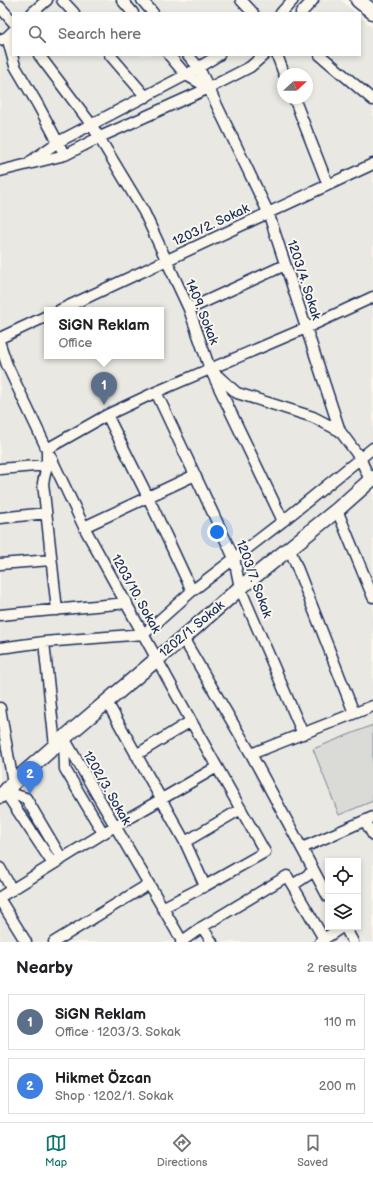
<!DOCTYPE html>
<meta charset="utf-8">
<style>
:root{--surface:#fff;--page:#f6f6f6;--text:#202124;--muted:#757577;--line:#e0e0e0;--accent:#0f766e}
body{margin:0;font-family:"Balsamiq Sans",sans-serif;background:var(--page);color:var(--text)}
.controls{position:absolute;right:12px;bottom:12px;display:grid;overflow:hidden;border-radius:0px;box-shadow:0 2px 6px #0003}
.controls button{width:36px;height:36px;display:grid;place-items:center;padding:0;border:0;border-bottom:1px solid var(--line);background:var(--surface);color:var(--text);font:20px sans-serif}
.compass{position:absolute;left:277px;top:68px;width:36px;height:36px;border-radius:50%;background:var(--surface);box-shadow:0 2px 6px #0003;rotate:68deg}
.you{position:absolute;left:217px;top:532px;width:14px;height:14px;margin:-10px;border:3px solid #fff;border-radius:50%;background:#1a73e8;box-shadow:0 0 0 6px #1a73e833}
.badge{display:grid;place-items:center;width:26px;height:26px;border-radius:50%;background:var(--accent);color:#fff;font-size:13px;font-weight:700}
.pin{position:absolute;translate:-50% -33px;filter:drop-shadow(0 1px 2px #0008)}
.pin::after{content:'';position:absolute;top:21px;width:14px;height:12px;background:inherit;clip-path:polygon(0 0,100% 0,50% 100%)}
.popup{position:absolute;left:44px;top:307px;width:120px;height:52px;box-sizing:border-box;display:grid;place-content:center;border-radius:0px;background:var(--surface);filter:drop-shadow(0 1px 3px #0005);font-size:13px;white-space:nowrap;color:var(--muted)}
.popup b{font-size:15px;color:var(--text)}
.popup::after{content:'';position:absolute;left:50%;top:100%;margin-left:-8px;border:8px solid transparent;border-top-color:var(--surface)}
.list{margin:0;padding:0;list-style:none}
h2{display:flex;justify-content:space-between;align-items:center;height:52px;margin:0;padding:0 16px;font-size:17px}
h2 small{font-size:13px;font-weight:400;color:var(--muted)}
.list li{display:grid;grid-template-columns:26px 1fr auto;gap:12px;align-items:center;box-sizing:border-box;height:56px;margin:0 8px 8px;padding:0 8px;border:1px solid var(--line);border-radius:0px}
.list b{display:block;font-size:15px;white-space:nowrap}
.list p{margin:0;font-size:13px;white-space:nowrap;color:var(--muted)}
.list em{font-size:13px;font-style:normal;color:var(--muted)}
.icon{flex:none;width:22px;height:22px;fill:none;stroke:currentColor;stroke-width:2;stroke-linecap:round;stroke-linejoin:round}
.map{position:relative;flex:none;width:373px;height:942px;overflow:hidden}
.search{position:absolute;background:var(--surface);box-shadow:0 2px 6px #0003;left:12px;right:12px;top:12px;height:44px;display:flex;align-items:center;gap:10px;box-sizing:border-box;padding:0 14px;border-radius:0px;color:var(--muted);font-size:15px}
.sheet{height:180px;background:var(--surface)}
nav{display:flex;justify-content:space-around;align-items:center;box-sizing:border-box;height:56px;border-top:1px solid var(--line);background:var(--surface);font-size:11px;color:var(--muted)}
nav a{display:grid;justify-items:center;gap:2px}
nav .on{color:var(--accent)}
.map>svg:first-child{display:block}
.built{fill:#eae8e2;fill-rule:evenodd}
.green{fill:#dadad7;stroke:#7a849a}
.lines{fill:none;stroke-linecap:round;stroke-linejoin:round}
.street-casing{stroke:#1b2f5e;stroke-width:13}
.secondary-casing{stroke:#1b2f5e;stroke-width:17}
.street{stroke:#fbf7ec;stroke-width:10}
.secondary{stroke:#fbf7ec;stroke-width:14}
.labels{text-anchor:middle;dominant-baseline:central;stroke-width:4;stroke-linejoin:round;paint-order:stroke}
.street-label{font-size:13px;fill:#1b2f5e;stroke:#fbf7ec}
</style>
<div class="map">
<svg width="373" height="942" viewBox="0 0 373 942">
<rect width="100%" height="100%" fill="#fbf7ec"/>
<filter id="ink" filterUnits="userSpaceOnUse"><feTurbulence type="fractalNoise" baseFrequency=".025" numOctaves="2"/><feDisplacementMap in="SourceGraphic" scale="8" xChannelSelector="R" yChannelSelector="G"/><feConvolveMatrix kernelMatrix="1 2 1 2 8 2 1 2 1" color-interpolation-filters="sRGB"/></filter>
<g filter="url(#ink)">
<path class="built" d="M 0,0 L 341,0 L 356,13 L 13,13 L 13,55 L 360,55 L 360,16 L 373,28 L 373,942 L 0,942 ZM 283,74 L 307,74 L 307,98 L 283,98 ZM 47,310 L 161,310 L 161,356 L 47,356 ZM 328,861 L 358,861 L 358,927 L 328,927 Z"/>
<path class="green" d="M 373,725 L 373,801 L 339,815 L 313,749 Z"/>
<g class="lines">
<defs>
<path id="street" d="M 62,0 L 74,13
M 122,0 L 133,13
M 142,0 L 153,13
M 241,0 L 253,13
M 0,7 L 13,22
M 32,13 L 47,0
M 281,13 L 293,0
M 301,13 L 313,0
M 7,37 L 15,66 L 38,105 L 61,148
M 0,40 L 7,37 L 13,31
M 39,55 L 91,124 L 144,212 L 189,309 L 210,369 L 237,393 L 313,417 L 340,431
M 110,55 L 146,97
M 169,55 L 186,75 L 209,88
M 188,55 L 199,68 L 268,212 L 340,431 L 360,458 L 370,480
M 277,55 L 284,74
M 320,55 L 373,100
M 294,98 L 328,185
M 31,161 L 58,142 L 186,75 L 219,55
M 0,171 L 65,155 L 100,137 L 209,88 L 250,67 L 264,55
M 189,309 L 285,265
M 60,310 L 373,164
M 0,338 L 47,316
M 0,344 L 7,365 L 84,527 L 191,721 L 265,852 L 205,886 L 162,908
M 212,373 L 283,521
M 156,392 L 234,558 L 240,588 L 303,734
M 107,415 L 148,497 L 192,591
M 0,469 L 47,465
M 337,510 L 373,597
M 0,518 L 46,513
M 84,527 L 195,475
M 289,547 L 354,713
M 0,564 L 51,560
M 57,610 L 43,483 L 47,465 L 47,449 L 107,415 L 156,392 L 306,328 L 373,297
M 0,615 L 127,603
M 183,638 L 251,754 L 373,706
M 44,642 L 55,746
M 0,648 L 44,642 L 144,634 L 192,591 L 283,521 L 373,448
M 107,702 L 185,842 L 205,886
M 0,708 L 13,783
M 64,738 L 182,941
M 64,740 L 65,769 L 103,833
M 251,754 L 328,897
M 136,755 L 191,721
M 365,821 L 373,835
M 185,842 L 241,809
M 302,848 L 373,817
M 53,864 L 5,792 L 26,798 L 62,859
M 0,868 L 12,890
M 293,885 L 314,871
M 0,897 L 115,826 L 217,767
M 0,900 L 26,942
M 202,927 L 212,942
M 345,927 L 353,942
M 324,939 L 342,927
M 54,942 L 149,884
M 181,942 L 202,927 L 287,876 L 324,939 L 320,942"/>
<path id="secondary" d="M 358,0 L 373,12
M 0,796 L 5,792 L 13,783 L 64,738 L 157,659 L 183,638 L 240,588 L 337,510 L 373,478"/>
</defs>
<use href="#street" class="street-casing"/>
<use href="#secondary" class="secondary-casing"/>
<use href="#street" class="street"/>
<use href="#secondary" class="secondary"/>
</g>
</g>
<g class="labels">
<g class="street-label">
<text transform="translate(211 225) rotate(-25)">1203/2. Sokak</text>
<text transform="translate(304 280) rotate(72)">1203/4. Sokak</text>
<text transform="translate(202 312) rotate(68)">1409. Sokak</text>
<text transform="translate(254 579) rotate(70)">1203/7. Sokak</text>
<text transform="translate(136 594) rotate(61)">1203/10. Sokak</text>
<text transform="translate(192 629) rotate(-40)">1202/1. Sokak</text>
<text transform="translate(107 788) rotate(60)">1202/3. Sokak</text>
</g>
</g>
</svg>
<div class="controls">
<button><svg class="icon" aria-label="locate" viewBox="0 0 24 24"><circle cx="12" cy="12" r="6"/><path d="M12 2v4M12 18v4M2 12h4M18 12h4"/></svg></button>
<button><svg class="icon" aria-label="layers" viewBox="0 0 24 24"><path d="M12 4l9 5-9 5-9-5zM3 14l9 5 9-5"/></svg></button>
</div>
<svg class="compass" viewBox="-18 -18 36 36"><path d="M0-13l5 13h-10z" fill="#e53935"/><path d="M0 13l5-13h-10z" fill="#757577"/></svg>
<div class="you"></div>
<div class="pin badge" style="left:104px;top:405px;background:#5c6f8a">1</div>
<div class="popup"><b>SiGN Reklam</b>Office</div>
<div class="pin badge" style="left:30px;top:794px;background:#3f7fe0">2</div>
<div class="search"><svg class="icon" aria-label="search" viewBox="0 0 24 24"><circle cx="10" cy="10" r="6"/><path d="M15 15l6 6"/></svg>Search here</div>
</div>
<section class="sheet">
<h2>Nearby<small>2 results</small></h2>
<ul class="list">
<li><span class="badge" style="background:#5c6f8a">1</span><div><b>SiGN Reklam</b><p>Office · 1203/3. Sokak</p></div><em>110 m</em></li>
<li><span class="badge" style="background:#3f7fe0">2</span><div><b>Hikmet Özcan</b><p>Shop · 1202/1. Sokak</p></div><em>200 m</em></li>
</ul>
</section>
<nav>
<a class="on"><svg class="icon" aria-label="map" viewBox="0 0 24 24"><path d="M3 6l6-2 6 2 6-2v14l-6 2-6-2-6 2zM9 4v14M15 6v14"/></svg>Map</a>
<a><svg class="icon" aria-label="directions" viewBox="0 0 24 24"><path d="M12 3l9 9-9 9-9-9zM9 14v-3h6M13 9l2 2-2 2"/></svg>Directions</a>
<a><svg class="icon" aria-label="saved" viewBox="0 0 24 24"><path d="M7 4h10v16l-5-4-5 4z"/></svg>Saved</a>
</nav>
